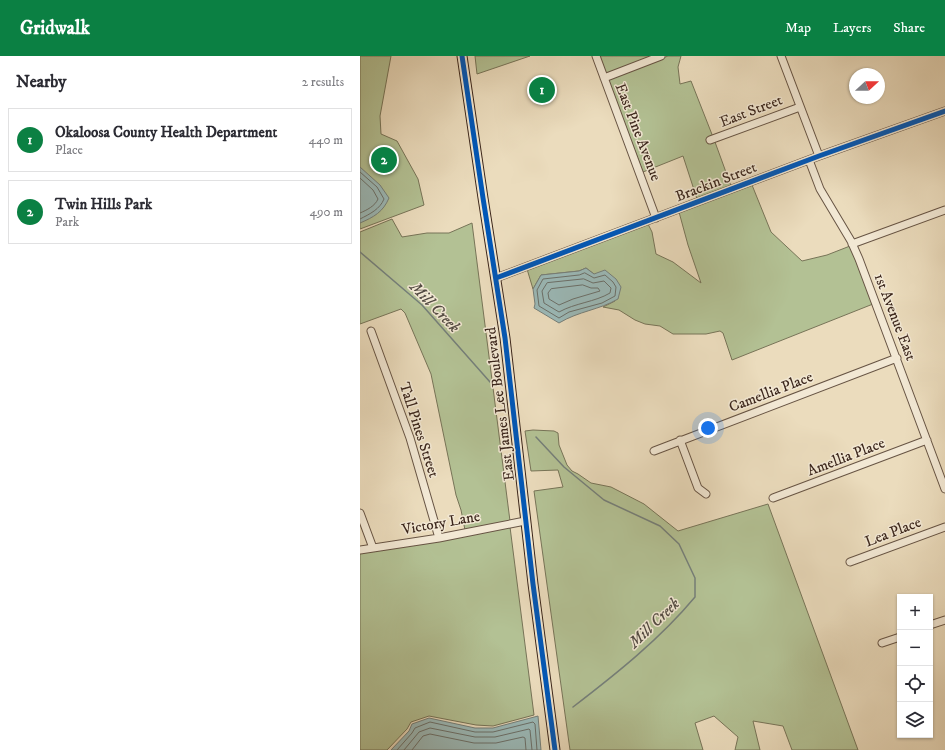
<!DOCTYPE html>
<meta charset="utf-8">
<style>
:root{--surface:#fff;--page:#f7f7f7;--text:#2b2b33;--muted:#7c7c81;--line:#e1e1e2;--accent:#0b8043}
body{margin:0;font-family:"IM FELL DW Pica",serif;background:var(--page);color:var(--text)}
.controls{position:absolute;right:12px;bottom:12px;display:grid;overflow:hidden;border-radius:0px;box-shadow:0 1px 3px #0004}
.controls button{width:36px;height:36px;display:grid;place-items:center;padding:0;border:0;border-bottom:1px solid var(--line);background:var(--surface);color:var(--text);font:20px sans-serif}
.compass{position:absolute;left:489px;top:12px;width:36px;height:36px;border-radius:50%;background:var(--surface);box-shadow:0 1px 3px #0004;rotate:69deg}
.you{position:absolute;left:348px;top:372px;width:14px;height:14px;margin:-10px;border:3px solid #fff;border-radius:50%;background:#1a73e8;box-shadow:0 0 0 6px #1a73e833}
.badge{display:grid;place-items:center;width:26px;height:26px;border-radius:50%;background:var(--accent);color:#fff;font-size:13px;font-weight:700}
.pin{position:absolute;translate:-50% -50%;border:2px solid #fff;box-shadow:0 1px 4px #0006}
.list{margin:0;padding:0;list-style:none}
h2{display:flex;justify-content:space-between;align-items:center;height:52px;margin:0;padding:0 16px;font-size:17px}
h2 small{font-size:13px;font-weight:400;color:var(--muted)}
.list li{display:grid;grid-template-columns:26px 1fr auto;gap:12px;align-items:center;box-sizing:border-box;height:64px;margin:0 8px 8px;padding:0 8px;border:1px solid var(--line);border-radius:0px}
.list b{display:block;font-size:15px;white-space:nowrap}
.list p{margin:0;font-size:13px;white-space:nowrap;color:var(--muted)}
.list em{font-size:13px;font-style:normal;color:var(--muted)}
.icon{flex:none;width:22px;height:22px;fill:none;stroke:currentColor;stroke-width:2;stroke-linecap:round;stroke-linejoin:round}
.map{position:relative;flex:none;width:585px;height:694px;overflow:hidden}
header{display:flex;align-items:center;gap:24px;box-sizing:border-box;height:56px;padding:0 20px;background:var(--accent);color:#fff}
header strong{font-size:19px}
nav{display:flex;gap:22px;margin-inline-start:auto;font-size:14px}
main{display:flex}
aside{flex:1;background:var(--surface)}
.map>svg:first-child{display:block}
.green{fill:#b3c194;stroke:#777458}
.water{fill:#9bbab9;stroke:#757f7a}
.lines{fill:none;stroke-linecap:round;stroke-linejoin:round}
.shore{stroke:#6b706a;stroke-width:1}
.stream{stroke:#757f7a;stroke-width:1.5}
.minor-casing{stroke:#675444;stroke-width:9}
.major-casing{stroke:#3b261c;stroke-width:11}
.minor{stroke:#f2e8d4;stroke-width:7}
.major{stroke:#ebdcbd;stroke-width:9}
.cycleway-casing{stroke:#f2e8d4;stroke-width:8}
.cycleway{stroke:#0057b8;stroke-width:5}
.labels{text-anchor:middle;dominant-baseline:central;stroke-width:3;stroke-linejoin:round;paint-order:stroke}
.street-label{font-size:15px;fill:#3b261c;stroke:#f2e8d4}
.water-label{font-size:16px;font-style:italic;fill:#534b43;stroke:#f2e8d4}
</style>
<header>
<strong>Gridwalk</strong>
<nav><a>Map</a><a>Layers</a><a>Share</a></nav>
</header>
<main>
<aside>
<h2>Nearby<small>2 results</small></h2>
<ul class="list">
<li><span class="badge">1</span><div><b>Okaloosa County Health Department</b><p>Place</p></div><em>440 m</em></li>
<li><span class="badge">2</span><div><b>Twin Hills Park</b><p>Park</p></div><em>490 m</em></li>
</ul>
</aside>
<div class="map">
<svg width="585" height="694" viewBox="0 0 585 694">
<rect width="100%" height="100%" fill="#ebdcbd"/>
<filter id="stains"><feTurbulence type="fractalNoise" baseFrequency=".005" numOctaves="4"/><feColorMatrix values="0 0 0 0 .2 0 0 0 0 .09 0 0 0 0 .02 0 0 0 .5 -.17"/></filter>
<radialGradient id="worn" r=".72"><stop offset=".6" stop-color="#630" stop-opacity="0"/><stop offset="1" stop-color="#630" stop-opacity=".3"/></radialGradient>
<path class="green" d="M 0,0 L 31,0 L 20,60 L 21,78 L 37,85 L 58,123 L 64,149 L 0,173 Z
M 115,0 L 170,0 L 117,18 Z
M 239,0 L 293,0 L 246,18 Z
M 308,0 L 321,0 L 318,11 L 320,28 L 331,25 L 353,81 L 346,83 L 348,88 L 355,86 L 371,130 L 337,143 L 323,100 L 283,116 L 248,24 Z
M 392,129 L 411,176 L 442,205 L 467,199 L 490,190 L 513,248 L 372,304 L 363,277 L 360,275 L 346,278 L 313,278 L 300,270 L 285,268 L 275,264 L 259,254 L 243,251 L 255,245 L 234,218 L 226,212 L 219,215 L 181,219 L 173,233 L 167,213 L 288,168 L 292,176 L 296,198 L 313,206 L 341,227 L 328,189 L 319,156 Z
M 32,163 L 42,181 L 67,177 L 89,177 L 112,167 L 150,465 L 105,474 L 101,454 L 96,439 L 71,318 L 45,257 L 41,253 L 0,268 L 0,176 Z
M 173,374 L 194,375 L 198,377 L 199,389 L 207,409 L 212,415 L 218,418 L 231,427 L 251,431 L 284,448 L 318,475 L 408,448 L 498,694 L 432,694 L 423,670 L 393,665 L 400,694 L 375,694 L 378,681 L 354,660 L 335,667 L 343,694 L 210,694 L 174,435 L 203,431 L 198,414 L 171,415 L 165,375 Z
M 150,471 L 174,659 L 133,670 L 116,669 L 69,660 L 51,666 L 47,673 L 27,694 L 0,694 L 0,497 Z"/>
<path class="water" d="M 0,111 L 20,129 L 29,142 C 23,156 14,161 0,167 Z
M 226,212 L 234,218 L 245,214 L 256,223 L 261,231 L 258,243 C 239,254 219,255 199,267 L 174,252 L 175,248 L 173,233 L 181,219 L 219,215 Z
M 178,660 L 181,694 L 31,694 L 49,675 L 52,668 L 69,662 L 115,672 L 133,672 Z"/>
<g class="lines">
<path class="shore" d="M 0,116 L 17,131 L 24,143 C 20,153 10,158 0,163
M 0,122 L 13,134 L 18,143 C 15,150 7,154 0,157
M 225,217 L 234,222 L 245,219 L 253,226 L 256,231 L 255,240 L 242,247 L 209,256 L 199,262 L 179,250 L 177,234 L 183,223 L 219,219 Z
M 224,223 L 233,227 L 244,225 L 251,232 L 250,237 C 235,246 215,247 199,256 L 184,247 L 182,235 L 187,227 Z
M 223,229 L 231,232 L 238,232 L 240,235 L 213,243 L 199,249 L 189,243 L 188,237 L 191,233 Z
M 37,694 L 52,677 L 55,672 L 70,666 L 115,676 L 133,676 L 173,666 L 175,668 L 177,694
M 44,694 L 59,676 L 70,672 L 115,681 L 135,681 L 169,673 L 170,674 L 172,694
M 52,694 L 63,680 L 70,678 L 114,687 L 136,687 L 163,681 L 165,682 L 166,694"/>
<path class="stream" d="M 0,196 L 62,249 L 130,326
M 176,381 L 204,411 L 244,444 L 300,470 L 319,488 L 335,522 L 335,541 C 300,583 256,618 213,651"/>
<defs>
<path id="minor" d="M 236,0 L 296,162
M 421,0 L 459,100
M 244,22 L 301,0
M 350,84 L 440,51
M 449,104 L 460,133 L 491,185 L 499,203 L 585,433
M 492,188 L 585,154
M 136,222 L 459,100 L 585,55
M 11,275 L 50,382 L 79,482
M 320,384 L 338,432 L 346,438
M 294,395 L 537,302
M 413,442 L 567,384
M 0,457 L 13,492
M 0,494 L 79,482 L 165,465
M 490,506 L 585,471
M 570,569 L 585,564
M 522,587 L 540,581"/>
<path id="major" d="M 102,0 L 123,142 L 145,282 L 173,528 L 195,694"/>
</defs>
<use href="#minor" class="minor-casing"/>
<use href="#major" class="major-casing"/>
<use href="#minor" class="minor"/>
<use href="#major" class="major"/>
<defs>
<path id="cycleway" d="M 102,0 L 123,142 L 145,282 L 173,528 L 195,694
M 136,222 L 459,100 L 585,55"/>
</defs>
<use href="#cycleway" class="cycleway-casing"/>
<use href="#cycleway" class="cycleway"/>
</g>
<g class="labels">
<g class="street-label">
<text transform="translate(391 55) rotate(-21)">East Street</text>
<text transform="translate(278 76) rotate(69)">East Pine Avenue</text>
<text transform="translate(356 126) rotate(-21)">Brackin Street</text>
<text transform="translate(535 261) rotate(69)">1st Avenue East</text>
<text transform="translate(411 336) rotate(-21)">Camellia Place</text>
<text transform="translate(140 348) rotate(-97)">East James Lee Boulevard</text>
<text transform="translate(59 374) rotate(72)">Tall Pines Street</text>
<text transform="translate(486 401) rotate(-21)">Amellia Place</text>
<text transform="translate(81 467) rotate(-10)">Victory Lane</text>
<text transform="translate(533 476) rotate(-21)">Lea Place</text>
</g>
<g class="water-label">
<text transform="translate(75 251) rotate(46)">Mill Creek</text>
<text transform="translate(294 567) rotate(-44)">Mill Creek</text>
</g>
</g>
<rect width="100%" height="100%" filter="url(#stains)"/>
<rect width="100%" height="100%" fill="url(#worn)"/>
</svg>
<div class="controls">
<button>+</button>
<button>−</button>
<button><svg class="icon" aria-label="locate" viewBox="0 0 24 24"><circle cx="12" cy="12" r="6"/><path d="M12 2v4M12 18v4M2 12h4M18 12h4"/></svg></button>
<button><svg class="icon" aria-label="layers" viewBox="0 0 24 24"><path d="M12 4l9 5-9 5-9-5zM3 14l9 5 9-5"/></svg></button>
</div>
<svg class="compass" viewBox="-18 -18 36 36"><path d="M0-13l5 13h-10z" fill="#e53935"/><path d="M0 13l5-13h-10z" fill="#7c7c81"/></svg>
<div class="you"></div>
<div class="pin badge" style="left:182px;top:34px">1</div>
<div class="pin badge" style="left:24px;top:104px">2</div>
</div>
</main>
